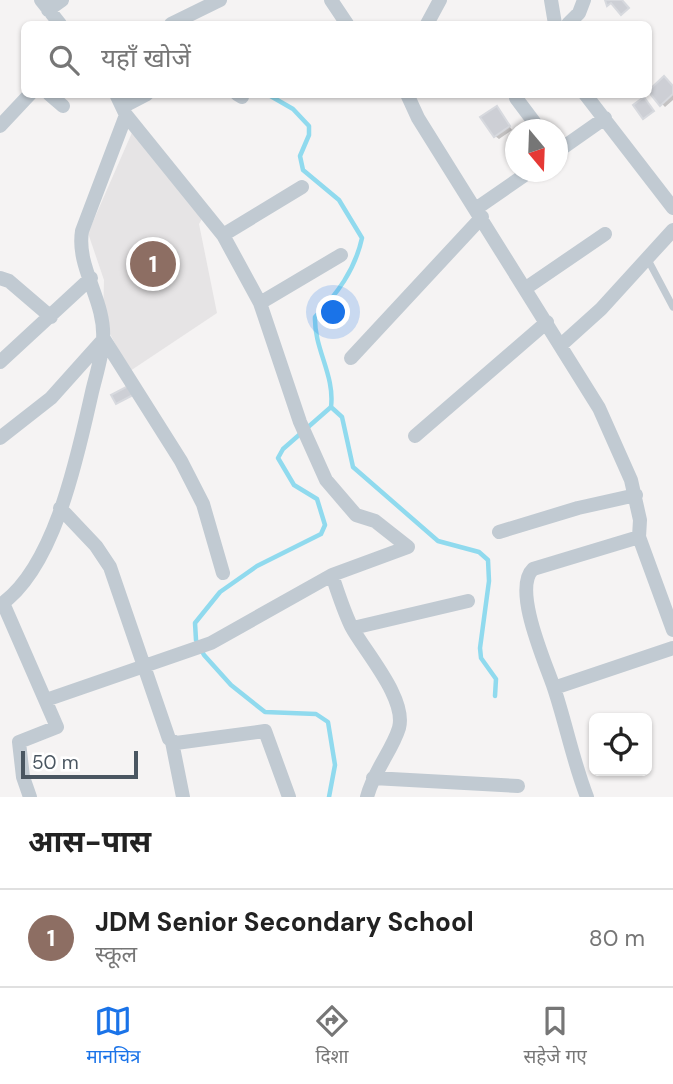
<!DOCTYPE html>
<html lang="hi">
<meta charset="utf-8">
<style>
:root{--surface:#fff;--page:#f2f2f2;--text:#222;--muted:#767676;--line:#e0e0e0;--accent:#1a73e8}
body{margin:0;font-family:"DM Sans","Noto Sans Devanagari",sans-serif;background:var(--page);color:var(--text)}
.controls{position:absolute;right:21px;bottom:21px;display:grid;overflow:hidden;border-radius:10px;box-shadow:0 2px 5px #0004}
.controls button{width:63px;height:63px;display:grid;place-items:center;padding:0;border:0;border-bottom:2px solid var(--line);background:var(--surface);color:var(--text);font:35px sans-serif}
.compass{position:absolute;left:505px;top:119px;width:63px;height:63px;border-radius:50%;background:var(--surface);box-shadow:0 2px 5px #0004;rotate:161deg}
.scale{position:absolute;left:21px;bottom:18px;width:117px;box-sizing:border-box;padding-left:7px;border:4px solid #4a5661;border-top:0;font-size:19px;line-height:24px;white-space:nowrap;color:#4a5661;-webkit-text-stroke:5px #fff;paint-order:stroke}
.you{position:absolute;left:334px;top:313px;width:24px;height:24px;margin:-18px;border:5px solid #fff;border-radius:50%;background:#1a73e8;box-shadow:0 0 0 10px #1a73e833}
.badge{display:grid;place-items:center;width:46px;height:46px;border-radius:50%;background:var(--accent);color:#fff;font-size:23px;font-weight:700}
.pin{position:absolute;translate:-50% -50%;border:4px solid #fff;box-shadow:0 2px 7px #0006}
.list{margin:0;padding:0;list-style:none}
h2{display:flex;justify-content:space-between;align-items:center;height:91px;margin:0;padding:0 28px;font-size:30px}
h2 small{font-size:23px;font-weight:400;color:var(--muted)}
.list li{display:grid;grid-template-columns:46px 1fr auto;gap:21px;align-items:center;box-sizing:border-box;height:98px;padding:0 28px;border-top:2px solid var(--line)}
.list b{display:block;font-size:26px;white-space:nowrap}
.list p{margin:0;font-size:23px;white-space:nowrap;color:var(--muted)}
.list em{font-size:23px;font-style:normal;color:var(--muted)}
.icon{flex:none;width:38px;height:38px;fill:none;stroke:currentColor;stroke-width:2;stroke-linecap:round;stroke-linejoin:round}
.map{position:relative;flex:none;width:673px;height:797px;overflow:hidden}
.search{position:absolute;background:var(--surface);box-shadow:0 2px 5px #0004;left:21px;right:21px;top:21px;height:77px;display:flex;align-items:center;gap:18px;box-sizing:border-box;padding:0 24px;border-radius:10px;color:var(--muted);font-size:26px}
.sheet{height:189px;background:var(--surface)}
nav{display:flex;justify-content:space-around;align-items:center;box-sizing:border-box;height:98px;border-top:2px solid var(--line);background:var(--surface);font-size:19px;color:var(--muted)}
nav a{display:grid;justify-items:center;gap:4px}
nav .on{color:var(--accent)}
.map>svg:first-child{display:block}
.education{fill:#e6e4e5}
.shadow{fill:#0003}
.lines{fill:none;stroke-linecap:round;stroke-linejoin:round}
.stream{stroke:#90daee;stroke-width:4.5}
.building{fill:#cdcfd5;stroke:#d7d9de;stroke-width:2}
.lane{stroke:#c1cad2;stroke-width:7}
.street{stroke:#c1cad2;stroke-width:14}
</style>
<div class="map">
<svg width="673" height="797" viewBox="0 0 673 797">
<rect width="100%" height="100%" fill="#f5f3f3"/>
<path class="education" d="M 134,128 L 203,217 L 199,224 L 217,313 L 130,371 L 103,321 L 104,280 L 88,233 Z"/>
<path class="shadow" d="M 673,88 L 673,100 L 665,107 L 650,91 Z
M 500,112 L 512,130 L 499,139 L 495,136 Z"/>
<g class="lines">
<path class="stream" d="M 267,94 L 293,109 L 309,126 L 309,135 L 300,156 L 303,170 L 339,200 L 362,238 C 355,270 337,294 315,317 C 314,349 335,375 331,407 L 283,449 L 278,458 L 294,485 L 317,499 L 325,525 L 321,534 L 257,566 L 220,592 L 195,623 L 196,640 L 204,655 L 231,685 L 265,712 L 316,714 L 328,722 L 335,765 L 329,797
M 331,407 L 342,417 L 353,467 L 438,541 L 479,552 L 488,560 L 489,581 L 480,648 L 481,658 L 496,679 L 495,696"/>
</g>
<path class="building" d="M 605,0 L 622,0 L 629,8 L 621,15 L 611,3 L 607,6 Z
M 664,76 L 673,86 L 673,94 L 660,106 L 648,91 Z
M 644,97 L 654,111 L 643,119 L 633,105 Z
M 497,106 L 510,126 L 494,137 L 480,117 Z
M 128,386 L 133,395 L 116,404 L 111,395 Z"/>
<g class="lines">
<path class="lane" d="M 647,258 L 673,307"/>
<path class="street" d="M 41,0 L 60,24
M 331,0 L 347,24
M 551,0 L 555,24
M 48,10 L 62,0
M 171,24 L 220,0
M 427,24 L 440,0
M 568,24 L 579,13 L 584,0
M 49,94 L 63,106
M 237,94 L 242,97
M 407,94 L 418,118 L 599,408 L 631,480 L 640,520 L 639,537 L 673,630
M 585,94 L 673,208
M 516,98 L 540,130
M 124,106 L 147,94
M 126,115 L 223,235 L 260,303 L 300,422 L 326,480 L 356,515 L 375,521 L 408,547 L 332,575
M 0,126 L 30,94
M 558,151 L 605,118
M 477,208 L 529,172
M 223,235 L 302,187
M 0,278 L 9,281 L 51,317
M 526,288 L 605,234
M 260,303 L 341,255
M 104,339 L 181,461 L 203,504 L 223,573
M 561,345 L 601,309 L 673,230
M 351,358 L 482,217
M 0,362 L 91,278
M 415,436 L 547,322
M 0,438 L 51,398 L 103,340
M 60,508 L 96,546 L 110,567 L 169,739 L 176,743 L 265,731 L 289,797
M 499,532 L 578,508 L 636,495
M 3,603 L 57,727 L 19,742 L 23,777 L 30,797
M 0,605 C 55,568 78,454 92,392 C 96,375 102,357 103,340 C 106,301 76,268 82,231 L 126,115 L 116,94
M 353,628 L 468,601
M 554,688 L 673,648
M 46,700 L 211,643 L 332,575 C 338,593 343,609 351,626 C 364,651 407,698 399,728 C 392,751 374,770 367,797
M 172,742 L 183,797
M 373,778 L 518,786
M 587,797 C 573,761 566,724 554,688 C 546,664 512,589 533,569 L 639,537"/>
</g>
</svg>
<div class="controls">
<button><svg class="icon" aria-label="locate" viewBox="0 0 24 24"><circle cx="12" cy="12" r="6"/><path d="M12 2v4M12 18v4M2 12h4M18 12h4"/></svg></button>
</div>
<svg class="compass" viewBox="-18 -18 36 36"><path d="M0-13l5 13h-10z" fill="#e53935"/><path d="M0 13l5-13h-10z" fill="#767676"/></svg>
<div class="scale">50 m</div>
<div class="you"></div>
<div class="pin badge" style="left:153px;top:264px;background:#8d6e63">1</div>
<div class="search"><svg class="icon" aria-label="search" viewBox="0 0 24 24"><circle cx="10" cy="10" r="6"/><path d="M15 15l6 6"/></svg>यहाँ खोजें</div>
</div>
<section class="sheet">
<h2>आस-पास<small></small></h2>
<ul class="list">
<li><span class="badge" style="background:#8d6e63">1</span><div><b>JDM Senior Secondary School</b><p>स्कूल</p></div><em>80 m</em></li>
</ul>
</section>
<nav>
<a class="on"><svg class="icon" aria-label="map" viewBox="0 0 24 24"><path d="M3 6l6-2 6 2 6-2v14l-6 2-6-2-6 2zM9 4v14M15 6v14"/></svg>मानचित्र</a>
<a><svg class="icon" aria-label="directions" viewBox="0 0 24 24"><path d="M12 3l9 9-9 9-9-9zM9 14v-3h6M13 9l2 2-2 2"/></svg>दिशा</a>
<a><svg class="icon" aria-label="saved" viewBox="0 0 24 24"><path d="M7 4h10v16l-5-4-5 4z"/></svg>सहेजे गए</a>
</nav>
